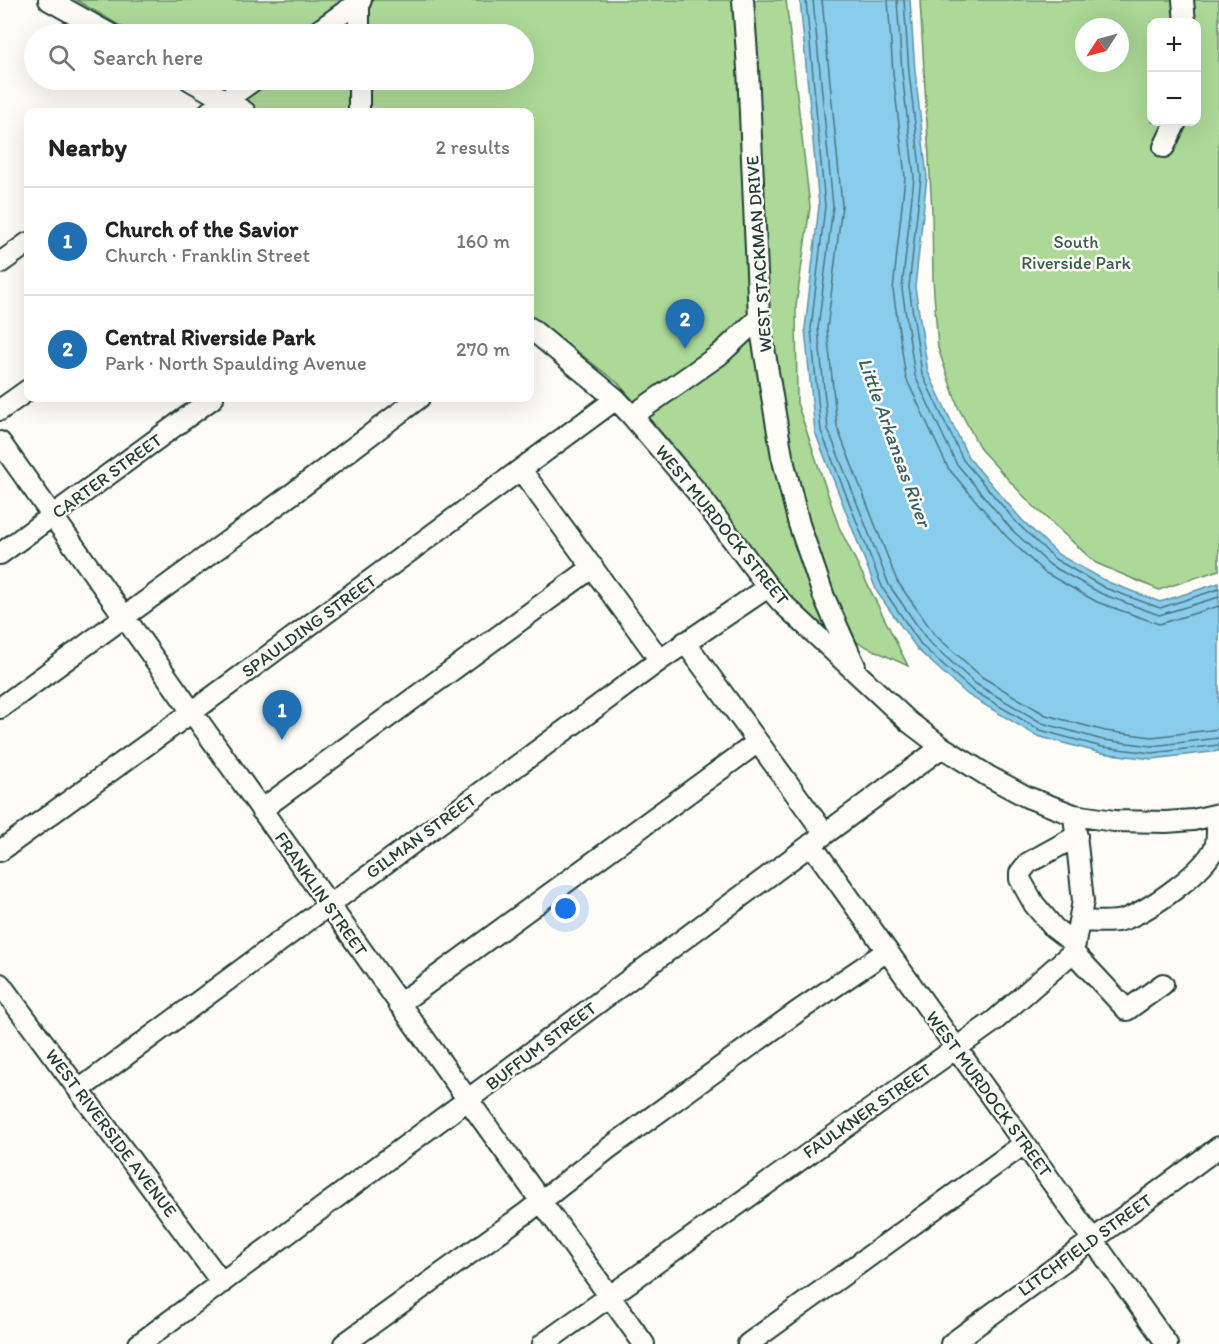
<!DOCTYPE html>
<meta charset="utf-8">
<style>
:root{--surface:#fff;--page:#f2f2f2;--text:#222;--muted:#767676;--line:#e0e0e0;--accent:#1f6fb2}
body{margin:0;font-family:Itim,sans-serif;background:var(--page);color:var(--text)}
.controls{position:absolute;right:18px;top:18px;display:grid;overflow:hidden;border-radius:12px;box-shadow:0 6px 24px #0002}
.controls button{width:54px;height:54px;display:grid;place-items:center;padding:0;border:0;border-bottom:2px solid var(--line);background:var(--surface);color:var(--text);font:30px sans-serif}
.compass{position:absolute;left:1075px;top:18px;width:54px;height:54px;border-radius:50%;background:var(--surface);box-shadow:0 6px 24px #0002;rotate:234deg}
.you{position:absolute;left:566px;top:909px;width:21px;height:21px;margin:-15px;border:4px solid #fff;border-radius:50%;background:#1a73e8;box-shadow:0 0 0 9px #1a73e833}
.badge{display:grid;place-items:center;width:39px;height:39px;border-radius:50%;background:var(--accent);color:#fff;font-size:20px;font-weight:700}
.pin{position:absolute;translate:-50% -50px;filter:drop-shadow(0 2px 3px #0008)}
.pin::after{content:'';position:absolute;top:32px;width:21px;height:18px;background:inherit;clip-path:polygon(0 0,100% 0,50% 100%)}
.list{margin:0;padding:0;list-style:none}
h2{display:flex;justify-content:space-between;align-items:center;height:78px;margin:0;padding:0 24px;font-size:26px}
h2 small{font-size:20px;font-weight:400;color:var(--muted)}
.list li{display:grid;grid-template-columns:39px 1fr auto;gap:18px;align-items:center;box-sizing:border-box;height:108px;padding:0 24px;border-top:2px solid var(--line)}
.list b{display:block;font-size:22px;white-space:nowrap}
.list p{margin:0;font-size:20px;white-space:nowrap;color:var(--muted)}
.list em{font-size:20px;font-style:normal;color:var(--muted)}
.icon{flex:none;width:33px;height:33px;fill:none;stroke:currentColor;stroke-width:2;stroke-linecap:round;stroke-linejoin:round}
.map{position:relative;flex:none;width:1219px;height:1344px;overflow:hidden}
.search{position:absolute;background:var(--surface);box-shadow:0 6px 24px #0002;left:24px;top:24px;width:510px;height:66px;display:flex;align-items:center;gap:15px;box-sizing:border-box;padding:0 21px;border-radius:33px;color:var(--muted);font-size:22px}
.panel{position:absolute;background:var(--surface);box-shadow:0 6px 24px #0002;left:24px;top:108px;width:510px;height:294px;border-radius:12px}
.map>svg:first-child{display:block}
.green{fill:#acd997;stroke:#668b66;stroke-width:1.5;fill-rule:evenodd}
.water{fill:#8accec;stroke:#5f93a2;stroke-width:1.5}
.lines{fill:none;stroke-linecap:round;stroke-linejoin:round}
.shore{stroke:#4a767e;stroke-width:1.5}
.minor-casing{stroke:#1f3d34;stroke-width:24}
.minor{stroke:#fdfcf7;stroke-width:20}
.labels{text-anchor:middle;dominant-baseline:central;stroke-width:5;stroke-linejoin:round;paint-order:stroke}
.park-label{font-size:18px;fill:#3b5c48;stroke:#fdfcf7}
.street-label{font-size:18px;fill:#1f3d34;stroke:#fdfcf7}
.water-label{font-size:20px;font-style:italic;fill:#3a6162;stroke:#fdfcf7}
</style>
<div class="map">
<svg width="1219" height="1344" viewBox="0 0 1219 1344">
<rect width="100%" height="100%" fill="#fdfcf7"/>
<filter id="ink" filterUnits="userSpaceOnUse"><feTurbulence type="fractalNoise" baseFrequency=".0167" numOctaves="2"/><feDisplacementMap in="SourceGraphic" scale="12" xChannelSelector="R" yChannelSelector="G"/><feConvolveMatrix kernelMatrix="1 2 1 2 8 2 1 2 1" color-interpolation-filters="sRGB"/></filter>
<g filter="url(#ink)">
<path class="green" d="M 76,0 L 786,0 L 810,207 L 796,306 L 797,403 L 839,527 L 908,666 L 817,624 L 773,580 L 728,515 L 675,448 L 618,383 L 530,315 L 530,112 L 258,112 L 209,80 L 524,80 L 524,34 L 134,34 Z
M 920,0 L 1219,0 L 1219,570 L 1159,590 L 1096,563 L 1031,504 L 981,450 L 958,407 L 938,348 L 933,279 L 932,211 ZM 1152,22 L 1196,22 L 1196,122 L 1152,122 ZM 1084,27 L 1120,27 L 1120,63 L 1084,63 Z"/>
<path class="water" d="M 800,0 L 910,0 L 915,71 L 927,177 L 915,287 L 928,372 L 968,457 L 1022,520 L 1059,555 L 1108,582 L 1160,602 L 1219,583 L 1219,751 L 1152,759 L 1101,753 L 1037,736 L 968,695 L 918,650 L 877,592 L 815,432 L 805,329 L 819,206 Z"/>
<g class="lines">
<path class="shore" d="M 806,0 L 825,206 L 811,329 L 821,431 L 883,589 L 922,646 L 972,690 L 1040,730 L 1102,747 L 1152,753 L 1219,745
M 813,0 L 833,206 L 818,329 L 828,429 L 889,585 L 928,641 L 976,684 L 1042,723 L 1103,740 L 1152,746 L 1219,738
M 822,0 L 842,205 L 827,329 L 837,427 L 897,581 L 935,635 L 982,677 L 1046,715 L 1105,731 L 1152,737 L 1219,729
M 888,0 L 893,73 L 905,177 L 893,290 L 906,378 L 948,468 L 1006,536 L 1044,572 L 1097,602 L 1159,624 L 1219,606
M 897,0 L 902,72 L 914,177 L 902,289 L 915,376 L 956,463 L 1012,530 L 1050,565 L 1102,594 L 1159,615 L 1219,597
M 904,0 L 909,72 L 921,177 L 909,287 L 922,374 L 963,460 L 1018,524 L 1055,559 L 1105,588 L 1160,608 L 1219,589"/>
<defs>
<path id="minor" d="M 49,0 L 110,34
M 743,0 L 748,68 L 759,318 L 782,456 L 799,524 L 811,559 L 824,597 L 855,666
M 1183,0 L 1185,22
M 314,34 L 361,0
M 359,34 L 359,0
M 190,80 L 245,112
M 359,80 L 359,112
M 209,112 L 254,80
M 1164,147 L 1176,122
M 0,263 L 28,243
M 530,328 L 616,399 L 632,416 L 697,492 L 768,587 L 781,602 L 909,722 L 942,747 L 988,776 L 1027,797 L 1074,815 L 1114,821 L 1166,822 L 1193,820 L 1219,814
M 0,410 L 28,390
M 632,416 L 719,355 L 759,318
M 0,442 L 468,1100 L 644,1344
M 521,470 L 660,660
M 0,554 L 213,398
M 685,642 L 825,834
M 0,708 L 296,491 L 419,398
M 261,810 L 593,567
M 811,844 L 1167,1344
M 0,851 L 192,712 L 616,399
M 1079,921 C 1094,921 1111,924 1125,919 C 1151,909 1204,872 1215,847 C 1218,838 1217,825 1217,815
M 1075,944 L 1054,928 L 1034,904 L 1020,879 L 1020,873 L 1028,863 L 1077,836
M 1073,952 L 1127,1010 L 1163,984
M 0,984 L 222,1283
M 399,1004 L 758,742
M 79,1090 L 660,660 L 768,587
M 139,1344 L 942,747
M 344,1344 L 526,1213 L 609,1148 L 797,1012 L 887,951
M 543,1344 L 994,1021 L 1073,952 L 1083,901 L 1074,815
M 748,1344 L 1024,1144
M 951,1344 L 1219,1147"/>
</defs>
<use href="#minor" class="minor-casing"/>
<use href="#minor" class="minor"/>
</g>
</g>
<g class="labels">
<g class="park-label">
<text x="1076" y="242">South<tspan x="1076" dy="21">Riverside Park</tspan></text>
</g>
<g class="street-label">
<text transform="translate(759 254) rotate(-94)">WEST STACKMAN DRIVE</text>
<text transform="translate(107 476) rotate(-36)">CARTER STREET</text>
<text transform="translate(722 525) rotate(51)">WEST MURDOCK STREET</text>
<text transform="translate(309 626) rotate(-36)">SPAULDING STREET</text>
<text transform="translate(421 836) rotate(-36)">GILMAN STREET</text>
<text transform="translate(321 894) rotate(55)">FRANKLIN STREET</text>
<text transform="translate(541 1046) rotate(-37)">BUFFUM STREET</text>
<text transform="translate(989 1094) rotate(54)">WEST MURDOCK STREET</text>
<text transform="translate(867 1111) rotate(-35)">FAULKNER STREET</text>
<text transform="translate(111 1133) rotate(53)">WEST RIVERSIDE AVENUE</text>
<text transform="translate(1085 1245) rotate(-36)">LITCHFIELD STREET</text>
</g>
<g class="water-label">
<text transform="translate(895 442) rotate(70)">Little Arkansas River</text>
</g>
</g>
</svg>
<div class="controls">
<button>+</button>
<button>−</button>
</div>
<svg class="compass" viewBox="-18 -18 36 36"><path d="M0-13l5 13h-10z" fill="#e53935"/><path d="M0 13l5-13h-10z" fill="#767676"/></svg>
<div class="you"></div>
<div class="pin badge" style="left:282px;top:740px">1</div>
<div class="pin badge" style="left:685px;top:349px">2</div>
<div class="search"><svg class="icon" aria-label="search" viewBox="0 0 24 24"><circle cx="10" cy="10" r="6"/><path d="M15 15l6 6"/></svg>Search here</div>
<section class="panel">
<h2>Nearby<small>2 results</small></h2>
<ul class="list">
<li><span class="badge">1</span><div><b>Church of the Savior</b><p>Church · Franklin Street</p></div><em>160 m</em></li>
<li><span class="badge">2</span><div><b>Central Riverside Park</b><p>Park · North Spaulding Avenue</p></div><em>270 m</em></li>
</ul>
</section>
</div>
